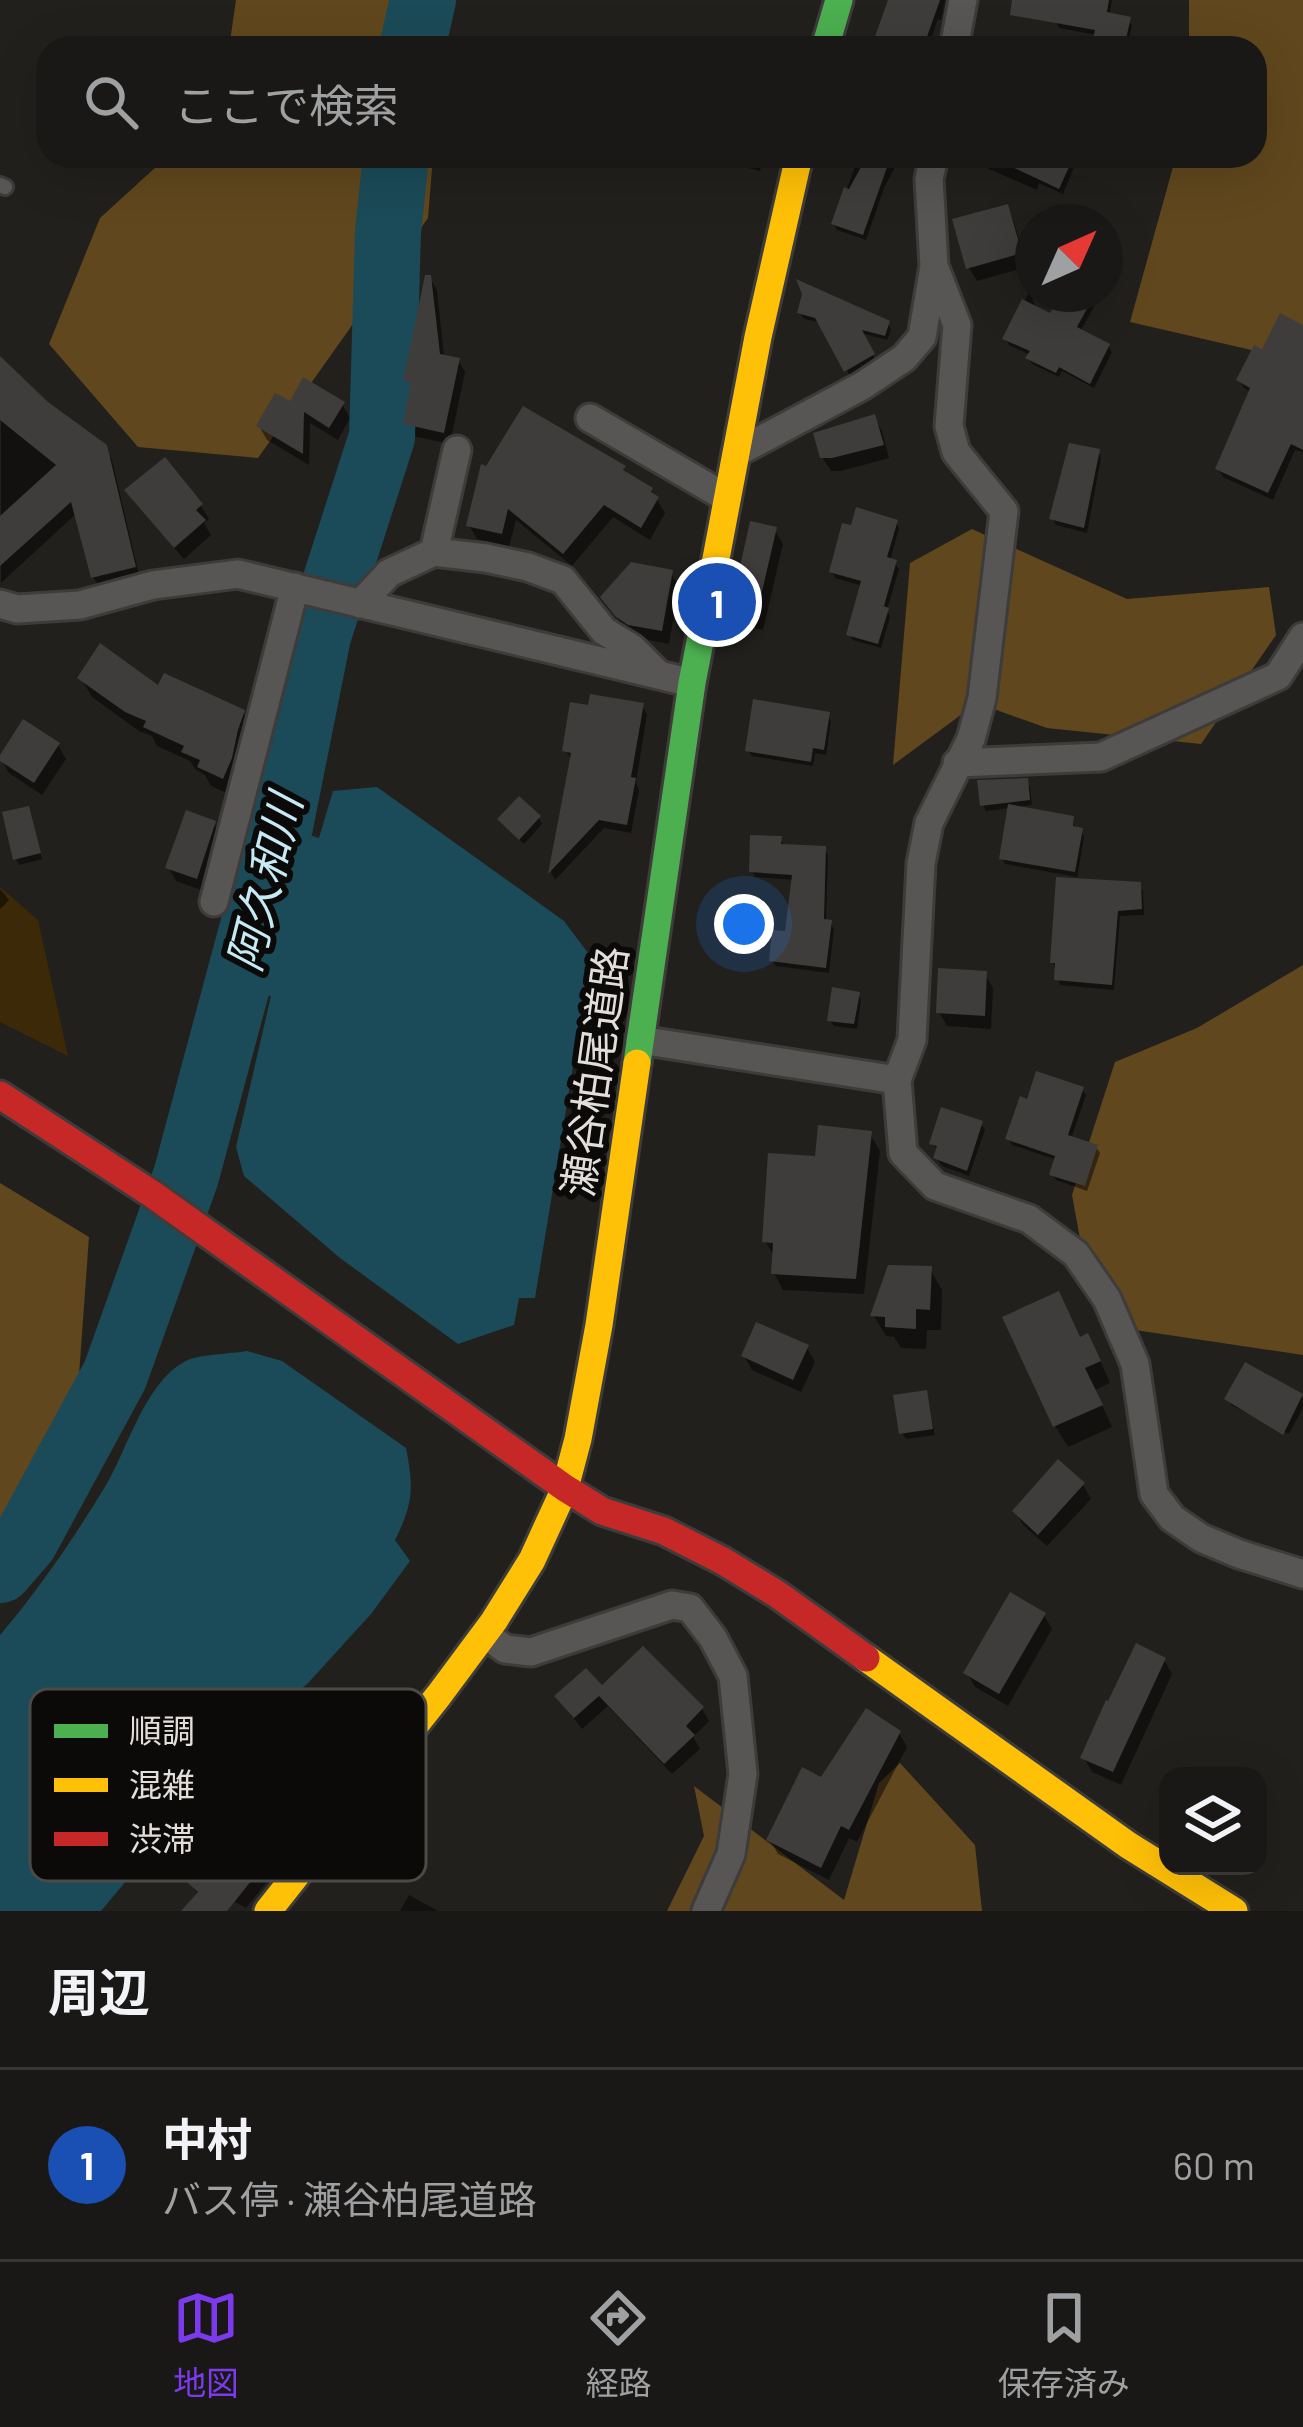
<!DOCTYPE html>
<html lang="ja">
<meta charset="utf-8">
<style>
:root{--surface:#1a1816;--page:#272523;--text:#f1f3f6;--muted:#9fa0a1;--line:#383735;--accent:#7c3aed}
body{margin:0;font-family:Barlow,"Noto Sans JP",sans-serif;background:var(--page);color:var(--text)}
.controls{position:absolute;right:36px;bottom:36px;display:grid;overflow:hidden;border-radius:24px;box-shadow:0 12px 48px #0002}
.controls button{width:108px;height:108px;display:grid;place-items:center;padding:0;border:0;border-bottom:3px solid var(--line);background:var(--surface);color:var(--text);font:60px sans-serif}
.compass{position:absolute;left:1015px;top:204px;width:108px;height:108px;border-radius:50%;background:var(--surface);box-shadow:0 12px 48px #0002;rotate:45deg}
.you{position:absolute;left:744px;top:924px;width:42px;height:42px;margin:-30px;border:9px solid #fff;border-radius:50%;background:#1a73e8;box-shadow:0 0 0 18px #1a73e833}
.badge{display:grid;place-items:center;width:78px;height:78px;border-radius:50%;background:var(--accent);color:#fff;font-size:39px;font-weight:700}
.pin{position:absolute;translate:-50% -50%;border:6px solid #fff;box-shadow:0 3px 12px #0006}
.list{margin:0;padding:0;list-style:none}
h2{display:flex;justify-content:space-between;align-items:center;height:156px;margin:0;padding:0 48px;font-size:51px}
h2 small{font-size:39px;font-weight:400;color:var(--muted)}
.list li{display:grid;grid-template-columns:78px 1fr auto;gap:36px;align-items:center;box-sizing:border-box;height:192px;padding:0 48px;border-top:3px solid var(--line)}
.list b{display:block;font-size:45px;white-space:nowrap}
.list p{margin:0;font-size:39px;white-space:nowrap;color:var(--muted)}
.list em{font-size:39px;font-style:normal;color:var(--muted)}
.icon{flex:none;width:66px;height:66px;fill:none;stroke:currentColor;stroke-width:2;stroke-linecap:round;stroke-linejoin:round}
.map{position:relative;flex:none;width:1303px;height:1911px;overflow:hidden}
.search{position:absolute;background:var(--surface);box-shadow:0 12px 48px #0002;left:36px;right:36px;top:36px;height:132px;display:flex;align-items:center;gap:30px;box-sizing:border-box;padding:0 42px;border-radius:36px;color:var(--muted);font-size:45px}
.sheet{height:348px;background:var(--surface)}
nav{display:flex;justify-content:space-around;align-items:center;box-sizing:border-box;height:168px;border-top:3px solid var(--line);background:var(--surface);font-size:33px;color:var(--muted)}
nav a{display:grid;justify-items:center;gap:6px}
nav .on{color:var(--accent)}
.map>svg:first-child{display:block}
.green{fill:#3b2908}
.forest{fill:#60471d}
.water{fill:#1b4b58}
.shadow{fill:#0007}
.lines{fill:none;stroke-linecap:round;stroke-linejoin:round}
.river{stroke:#1b4b58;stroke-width:66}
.building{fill:#3f3d3b}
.lane-casing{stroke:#3e3c3a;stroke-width:20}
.street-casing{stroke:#3e3c3a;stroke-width:33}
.fast-casing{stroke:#3e3c3a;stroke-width:33}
.slow-casing{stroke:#3e3c3a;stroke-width:33}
.jam-casing{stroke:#3e3c3a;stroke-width:33}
.lane{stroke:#575654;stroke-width:14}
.street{stroke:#575654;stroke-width:27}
.fast{stroke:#4caf50;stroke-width:27}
.slow{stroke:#ffc107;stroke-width:27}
.jam{stroke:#c62828;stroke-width:27}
.labels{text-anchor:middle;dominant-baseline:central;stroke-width:12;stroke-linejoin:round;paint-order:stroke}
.street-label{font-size:42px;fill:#e1dedb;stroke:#0c0a08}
.water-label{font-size:45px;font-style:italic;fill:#c5eaf6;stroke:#0c0a08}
.key{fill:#0c0a08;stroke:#4c4a47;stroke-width:3}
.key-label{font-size:33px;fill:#e1dedb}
</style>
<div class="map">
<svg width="1303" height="1911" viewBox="0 0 1303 1911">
<rect width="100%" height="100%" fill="#22201d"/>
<path class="green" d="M 0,887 L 38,920 L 68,1056 L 0,1022 Z"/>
<path class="forest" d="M 236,0 L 445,0 L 441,48 L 229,48 Z
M 1189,0 L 1303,0 L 1303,362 L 1130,322 L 1176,156 L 1255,156 L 1255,48 L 1189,48 Z
M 168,156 L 433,156 L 428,218 L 258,458 L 138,447 L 49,344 L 100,218 Z
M 972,529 L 1127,599 L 1269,587 L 1276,635 L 1201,744 L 1047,728 L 977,703 L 893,765 L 910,563 Z
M 1303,965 L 1303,1355 L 1135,1330 L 1080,1239 L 1072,1195 L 1115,1062 L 1197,1028 Z
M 0,1183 L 89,1237 L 79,1375 L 14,1509 L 0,1525 Z
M 900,1763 L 975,1845 L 982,1911 L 667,1911 L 704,1836 L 694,1786 L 844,1900 L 879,1783 Z"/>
<path class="water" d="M 377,787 L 564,921 L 591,957 L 535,1298 L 519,1298 L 514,1325 L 458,1344 L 340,1258 L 244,1176 L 236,1147 L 271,996 L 237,989 L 280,826 L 319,838 L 333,791 Z
M 247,1351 L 282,1361 L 406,1448 C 414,1488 413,1504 395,1540 L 410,1561 L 371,1614 L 309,1682 L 228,1759 L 101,1911 L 0,1911 L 0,1635 C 40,1588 74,1538 106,1485 C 128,1448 145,1383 184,1362 C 197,1354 231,1354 247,1351 Z"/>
<path class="shadow" d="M 890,0 L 945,0 L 941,20 L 938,19 L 928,48 L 878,48 Z
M 1015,0 L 1112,0 L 1109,16 L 1129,20 L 1132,26 L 1127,48 L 1094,48 L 1097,35 L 1059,28 L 1056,22 Z
M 731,156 L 764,156 L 760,171 L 734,164 Z
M 859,156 L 901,156 L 884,188 L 866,240 L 837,230 L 834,224 Z
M 978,156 L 1075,156 L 1077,160 L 1063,194 L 1039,183 L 1037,190 L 980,165 Z
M 1007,208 L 1014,222 L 1027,267 L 977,281 L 969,268 Z
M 430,278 L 437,290 L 444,357 L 458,360 L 465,372 L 450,444 L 413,436 L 406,424 L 412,391 L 406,381 Z
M 1030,290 L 1043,332 L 1064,294 L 1094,295 L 1097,301 L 1080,332 L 1108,346 L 1112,352 L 1094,388 L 1062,371 L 1059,377 L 1032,364 L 1029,358 L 1031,355 L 1009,345 L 1006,339 Z
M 800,313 L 888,323 L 891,329 L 887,340 L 861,333 L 876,361 L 850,376 L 822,323 L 804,319 Z
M 1303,328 L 1303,452 L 1295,450 L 1273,500 L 1223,477 L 1218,469 L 1252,393 L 1244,388 L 1239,380 Z
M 1,361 L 46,404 L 104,447 L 112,460 L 140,579 L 100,588 L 93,577 L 77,513 L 1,583 Z
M 342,404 L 350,418 L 338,440 L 310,423 L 309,465 L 267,440 L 259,426 L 291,405 Z
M 874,418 L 882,431 L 889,458 L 841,471 L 831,471 L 822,457 Z
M 1098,452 L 1101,458 L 1087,533 L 1056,525 L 1053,519 Z
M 483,468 L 623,468 L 628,476 L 651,490 L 665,513 L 650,540 L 613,517 L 572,566 L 516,520 L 509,547 L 477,539 L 469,525 Z
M 128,491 L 201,506 L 209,519 L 204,523 L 211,535 L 184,559 L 136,504 Z
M 896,522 L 899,528 L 890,561 L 895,563 L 899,569 L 887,610 L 890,617 L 881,648 L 853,640 L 849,634 L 863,586 L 835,578 L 832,571 Z
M 775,530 L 783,544 L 763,630 L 741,625 L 733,611 Z
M 671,573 L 679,587 L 669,644 L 639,638 L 627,631 L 612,611 Z
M 81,678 L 159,690 L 243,713 L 254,732 L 233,796 L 211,786 L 205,775 L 196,770 L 190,761 L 157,746 L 152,736 L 139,731 L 92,697 Z
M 642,706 L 647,714 L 636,783 L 639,790 L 631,833 L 604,828 L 555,880 L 551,873 L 572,760 L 565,750 Z
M 828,715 L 831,721 L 826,755 L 815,753 L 813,766 L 752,756 L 748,750 Z
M 58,745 L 66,759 L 42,795 L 9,773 L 1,759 Z
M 1026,781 L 1030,787 L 1032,805 L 1017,807 L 1073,819 L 1075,830 L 1081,831 L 1084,837 L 1077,879 L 1077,877 L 1005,864 L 1002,858 L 1010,808 L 986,811 L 983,805 Z
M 31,815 L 42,859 L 19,865 L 16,859 Z
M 539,818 L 542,824 L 524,844 L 504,825 Z
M 214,824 L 222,838 L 204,891 L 176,881 L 168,867 Z
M 780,839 L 784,845 L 824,849 L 828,855 L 826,922 L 830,923 L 834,929 L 829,973 L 776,966 L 772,960 L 788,934 L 795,880 L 755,877 L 752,871 Z
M 1139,885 L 1143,891 L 1144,915 L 1120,916 L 1114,990 L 1060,985 L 1053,962 Z
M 0,889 L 9,900 L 0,909 Z
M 985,974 L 993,988 L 991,1029 L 947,1026 L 939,1012 Z
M 858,994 L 861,1000 L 857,1029 L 834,1026 L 830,1020 Z
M 1082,1089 L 1086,1095 L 1071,1139 L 1096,1147 L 1100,1153 L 1087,1191 L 1056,1180 L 1052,1174 L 1057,1160 L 1012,1145 L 1009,1139 Z
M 981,1123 L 985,1130 L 969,1176 L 942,1166 L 936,1157 L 939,1150 L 932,1144 Z
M 870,1134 L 880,1151 L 864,1294 L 783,1290 L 774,1273 L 775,1258 L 765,1241 L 818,1160 Z
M 930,1269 L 942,1290 L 941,1330 L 927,1330 L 926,1349 L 901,1348 L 894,1337 L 886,1336 L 874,1316 Z
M 1081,1340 L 1099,1358 L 1110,1383 L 1095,1390 L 1112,1427 L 1068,1447 L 1055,1426 Z
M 807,1348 L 815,1362 L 801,1392 L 752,1370 L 744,1356 Z
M 1246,1366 L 1302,1397 L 1303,1408 L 1289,1434 L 1231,1405 L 1228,1399 Z
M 926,1393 L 935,1435 L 906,1439 L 902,1433 Z
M 1083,1485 L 1091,1499 L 1047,1546 L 1023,1525 L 1015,1511 Z
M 1044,1615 L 1052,1629 L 1008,1706 L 975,1687 L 967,1673 Z
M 1164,1660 L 1172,1674 L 1121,1785 L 1092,1772 L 1084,1758 Z
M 602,1689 L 702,1709 L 709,1721 L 693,1737 L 700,1749 L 672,1774 L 608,1706 L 582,1729 L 558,1697 Z
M 899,1733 L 907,1747 L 857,1842 L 849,1838 L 829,1880 L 778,1854 L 770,1840 L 822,1781 Z
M 1227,1767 L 1250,1775 L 1251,1776 L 1225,1776 Z
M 305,1818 L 312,1830 L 276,1865 L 278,1868 L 246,1908 L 221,1894 L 217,1899 L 228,1911 L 185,1911 L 199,1895 L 185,1877 L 236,1826 Z
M 409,1895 L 438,1911 L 400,1911 Z"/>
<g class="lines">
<path class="river" d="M 412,48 L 423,0
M 0,1570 L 25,1541 L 115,1375 L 186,1176 L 280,826 L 318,636 L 382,437 L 388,232 L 396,156"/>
</g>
<path class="building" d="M 888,0 L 940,0 L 923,48 L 871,48 Z
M 1012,0 L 1109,0 L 1107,12 L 1131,17 L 1124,48 L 1091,48 L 1095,30 L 1010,15 Z
M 867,156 L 891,156 L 863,235 L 831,224 L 844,187 L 849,189 Z
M 989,156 L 1074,156 L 1059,189 Z
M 1008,204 L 1022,253 L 966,269 L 952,219 Z
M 425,275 L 431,275 L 440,354 L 460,358 L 444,433 L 403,424 L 411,383 L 403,381 Z
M 796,279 L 890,321 L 885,336 L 862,330 L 875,354 L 844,372 L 815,318 L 797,313 L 802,294 Z
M 1061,294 L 1095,294 L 1077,327 L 1110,344 L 1090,384 L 1059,367 L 1056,373 L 1025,358 L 1030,351 L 1002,339 L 1022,299 L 1050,313 Z
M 1280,313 L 1303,325 L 1303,450 L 1291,444 L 1268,493 L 1215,469 L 1250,388 L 1236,380 L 1254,345 L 1262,349 Z
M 0,356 L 48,402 L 107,445 L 136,567 L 91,578 L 71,502 L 0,566 L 0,516 L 56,465 L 0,420 Z
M 303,377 L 345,402 L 329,428 L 304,412 L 303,454 L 256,426 L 275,393 L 290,401 Z
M 523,406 L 626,466 L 623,470 L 653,488 L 651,492 L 659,497 L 641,528 L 604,505 L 563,554 L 508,509 L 502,534 L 466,526 L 481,464 L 486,466 Z
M 875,414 L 884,445 L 832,458 L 820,458 L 813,433 Z
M 1069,443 L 1100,449 L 1084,528 L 1049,519 Z
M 165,457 L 203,504 L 196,510 L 206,520 L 174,548 L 124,490 Z
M 856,507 L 898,520 L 887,557 L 897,560 L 884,606 L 889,608 L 878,644 L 846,635 L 861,581 L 829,572 L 842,523 L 851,525 Z
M 750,521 L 777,527 L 756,617 L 730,612 Z
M 631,562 L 673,570 L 662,631 L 628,625 L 616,617 L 600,597 Z
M 100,643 L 158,685 L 164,673 L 245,710 L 238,730 L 232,758 L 223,779 L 197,767 L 200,760 L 181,752 L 184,746 L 143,727 L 146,721 L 125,712 L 77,678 Z
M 590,694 L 644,703 L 631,777 L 636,778 L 627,825 L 599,820 L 548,874 L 571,753 L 562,751 L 570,702 L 588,705 Z
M 753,699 L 830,712 L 824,750 L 813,748 L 811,762 L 745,751 Z
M 23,719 L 60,743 L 34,783 L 0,761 L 0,755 Z
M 1028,778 L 1030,800 L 980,806 L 977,780 Z
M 519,796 L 541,816 L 519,840 L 497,819 Z
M 1008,804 L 1074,816 L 1073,826 L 1083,828 L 1075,872 L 999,859 Z
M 29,806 L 41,853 L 13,860 L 2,812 Z
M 186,810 L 216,821 L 197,879 L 165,868 Z
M 750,835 L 782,836 L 781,844 L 826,846 L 824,919 L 832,920 L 826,968 L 769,961 L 772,930 L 785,931 L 792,875 L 749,872 Z
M 1056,877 L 1141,882 L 1142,909 L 1118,911 L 1112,985 L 1054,980 L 1055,963 L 1050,963 Z
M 938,968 L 987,971 L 985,1016 L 936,1013 Z
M 832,987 L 860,992 L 854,1024 L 827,1021 Z
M 1036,1071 L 1084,1087 L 1068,1135 L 1098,1145 L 1085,1186 L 1049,1175 L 1055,1156 L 1005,1139 L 1020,1096 L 1027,1099 Z
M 941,1107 L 983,1121 L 967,1171 L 933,1158 L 937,1146 L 929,1144 Z
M 818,1125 L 872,1131 L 856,1279 L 771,1274 L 773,1243 L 762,1242 L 768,1153 L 815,1156 Z
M 888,1265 L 932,1266 L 930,1310 L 916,1309 L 916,1329 L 885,1327 L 885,1317 L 870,1316 Z
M 1059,1291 L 1080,1337 L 1088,1333 L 1101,1361 L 1085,1368 L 1103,1405 L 1053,1427 L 1002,1317 Z
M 756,1322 L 809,1345 L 793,1380 L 741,1356 Z
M 1245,1362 L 1303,1394 L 1283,1435 L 1224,1399 Z
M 927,1390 L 933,1429 L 899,1434 L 893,1395 Z
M 1058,1459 L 1085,1483 L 1038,1535 L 1012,1511 Z
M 1010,1592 L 1046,1613 L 999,1694 L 963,1673 Z
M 1136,1643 L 1166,1658 L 1113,1772 L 1080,1758 L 1106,1700 L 1108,1701 Z
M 643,1646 L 704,1707 L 686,1726 L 695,1735 L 664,1764 L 599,1696 L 574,1718 L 554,1696 L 586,1668 L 602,1685 Z
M 866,1708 L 901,1731 L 849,1830 L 841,1826 L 821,1868 L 766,1840 L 802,1767 L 821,1777 Z
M 275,1784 L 307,1816 L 271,1852 L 273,1854 L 227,1911 L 181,1911 L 198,1892 L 181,1877 L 230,1817 L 235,1822 Z"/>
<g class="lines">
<defs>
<path id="lane" d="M 0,185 L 5,187"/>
<path id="street" d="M 954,48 L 963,0
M 590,418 L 727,498
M 736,453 L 862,386 L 904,358 L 922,337 L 934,266 L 929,179 L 934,156
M 434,552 L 457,450
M 0,604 L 17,609 L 80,605 L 153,585 L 238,574 L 692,683
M 360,604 L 389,573 L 434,552 L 486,558 L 528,567 L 563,580 L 604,631 L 632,648 L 659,675
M 957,763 L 1101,757 L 1278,676 L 1303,637
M 214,902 L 295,587
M 640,1040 L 897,1080 L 903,1153 L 935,1186 L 1029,1219 L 1076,1254 L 1107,1299 L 1135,1364 L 1154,1494 L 1172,1518 L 1201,1538 L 1239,1554 L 1303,1574
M 897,1080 L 912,1040 L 921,863 L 929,823 L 971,739 L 982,698 L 1004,511 L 956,452 L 949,426 L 957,325 L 934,266
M 485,1634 L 505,1649 L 531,1652 L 672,1605 L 690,1608 L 713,1638 L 733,1676 L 743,1774 L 731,1854 L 706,1911"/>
<path id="fast" d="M 825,48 L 839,0
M 637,1063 L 692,683 L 711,585"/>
<path id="slow" d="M 711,585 L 758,337 L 799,156
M 866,1658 L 1128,1845 L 1234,1911
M 268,1911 L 439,1695 L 494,1621 L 532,1560 L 565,1488 L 578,1439 L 599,1325 L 637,1063"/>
<path id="jam" d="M 0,1095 L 152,1194 L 565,1488 L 602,1511 L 664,1531 L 723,1561 L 777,1594 L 866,1658"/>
</defs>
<use href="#lane" class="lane-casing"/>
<use href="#street" class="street-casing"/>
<use href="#fast" class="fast-casing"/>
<use href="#slow" class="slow-casing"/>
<use href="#jam" class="jam-casing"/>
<use href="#lane" class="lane"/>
<use href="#street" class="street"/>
<use href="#fast" class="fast"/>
<use href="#slow" class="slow"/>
<use href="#jam" class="jam"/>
</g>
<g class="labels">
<g class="street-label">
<text transform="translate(593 1071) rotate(-82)">瀬谷柏尾道路</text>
</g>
<g class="water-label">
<text transform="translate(263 882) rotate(-76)">阿久和川</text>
</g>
</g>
<rect x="30" y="1689" width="396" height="192" rx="18" class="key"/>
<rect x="54" y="1724" width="54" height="14" fill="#4caf50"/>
<rect x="54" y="1778" width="54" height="14" fill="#ffc107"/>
<rect x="54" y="1832" width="54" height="14" fill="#c62828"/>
<g class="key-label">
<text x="129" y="1743">順調</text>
<text x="129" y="1797">混雑</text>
<text x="129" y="1851">渋滞</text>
</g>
</svg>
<div class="controls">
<button><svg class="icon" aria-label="layers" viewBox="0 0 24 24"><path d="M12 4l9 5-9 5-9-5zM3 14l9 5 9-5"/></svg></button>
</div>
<svg class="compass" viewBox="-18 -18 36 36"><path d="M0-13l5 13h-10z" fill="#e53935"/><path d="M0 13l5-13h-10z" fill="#9fa0a1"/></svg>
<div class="you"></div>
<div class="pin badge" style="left:717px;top:602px;background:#1a4fb4">1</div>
<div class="search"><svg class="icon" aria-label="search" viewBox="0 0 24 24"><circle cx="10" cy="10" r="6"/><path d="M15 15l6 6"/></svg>ここで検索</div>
</div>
<section class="sheet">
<h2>周辺<small></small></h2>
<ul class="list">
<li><span class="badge" style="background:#1a4fb4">1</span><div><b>中村</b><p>バス停 · 瀬谷柏尾道路</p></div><em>60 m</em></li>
</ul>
</section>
<nav>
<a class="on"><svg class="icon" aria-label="map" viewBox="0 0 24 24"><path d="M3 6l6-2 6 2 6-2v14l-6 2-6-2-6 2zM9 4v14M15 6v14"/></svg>地図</a>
<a><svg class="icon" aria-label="directions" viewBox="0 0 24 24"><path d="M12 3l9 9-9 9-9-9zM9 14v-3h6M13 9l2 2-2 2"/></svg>経路</a>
<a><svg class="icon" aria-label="saved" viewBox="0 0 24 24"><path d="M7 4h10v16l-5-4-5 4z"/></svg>保存済み</a>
</nav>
